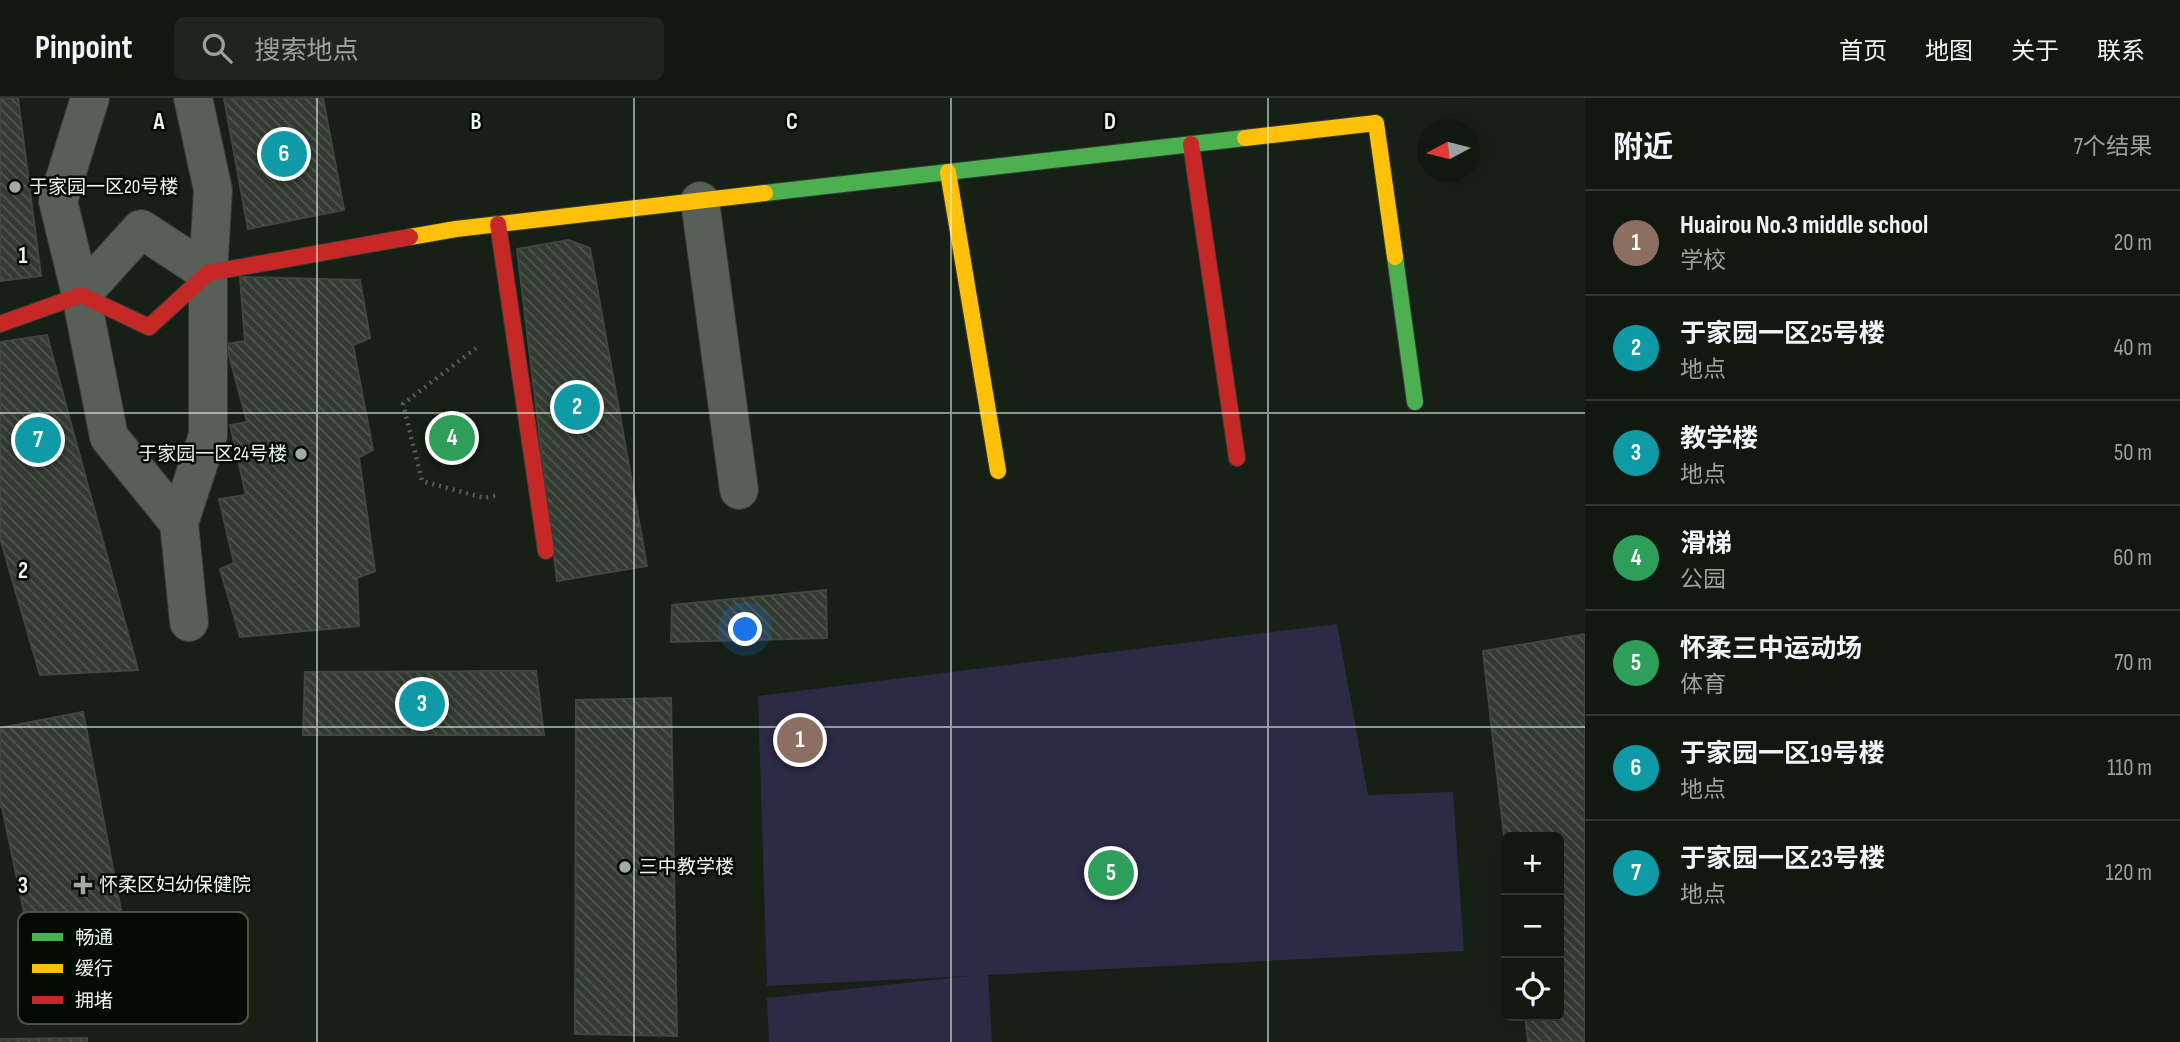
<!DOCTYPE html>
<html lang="zh">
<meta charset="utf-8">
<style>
:root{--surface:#101810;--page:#1e251e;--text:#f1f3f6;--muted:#9ca09f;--line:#303730;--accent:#8c9099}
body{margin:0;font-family:"Sofia Sans Condensed","Noto Sans SC",sans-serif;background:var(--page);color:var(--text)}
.controls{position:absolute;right:21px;bottom:21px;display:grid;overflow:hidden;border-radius:10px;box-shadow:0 7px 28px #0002}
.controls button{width:63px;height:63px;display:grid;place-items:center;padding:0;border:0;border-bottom:2px solid var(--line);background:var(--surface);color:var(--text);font:35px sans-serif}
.compass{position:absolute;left:1417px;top:21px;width:63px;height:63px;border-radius:50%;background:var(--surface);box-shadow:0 7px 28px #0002;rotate:263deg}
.you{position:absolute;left:746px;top:532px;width:24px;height:24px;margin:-18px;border:5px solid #fff;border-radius:50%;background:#1a73e8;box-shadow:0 0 0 10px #1a73e833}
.badge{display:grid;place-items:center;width:46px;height:46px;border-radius:50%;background:var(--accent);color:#fff;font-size:23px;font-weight:700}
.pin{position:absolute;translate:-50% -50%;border:4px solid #fff;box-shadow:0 2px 7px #0006}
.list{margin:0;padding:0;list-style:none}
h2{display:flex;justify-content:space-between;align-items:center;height:91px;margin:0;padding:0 28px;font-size:30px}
h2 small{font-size:23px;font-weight:400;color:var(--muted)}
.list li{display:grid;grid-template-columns:46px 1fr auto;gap:21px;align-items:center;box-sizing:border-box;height:105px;padding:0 28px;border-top:2px solid var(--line)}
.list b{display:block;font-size:26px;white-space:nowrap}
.list p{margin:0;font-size:23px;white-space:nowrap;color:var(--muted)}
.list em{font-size:23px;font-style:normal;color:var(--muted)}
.icon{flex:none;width:38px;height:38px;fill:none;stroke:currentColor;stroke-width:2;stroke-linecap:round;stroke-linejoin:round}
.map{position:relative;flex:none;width:1585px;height:944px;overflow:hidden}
header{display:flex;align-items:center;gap:42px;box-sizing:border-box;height:98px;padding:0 35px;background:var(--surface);border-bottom:2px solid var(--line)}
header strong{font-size:33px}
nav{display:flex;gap:38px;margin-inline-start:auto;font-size:24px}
.search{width:490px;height:63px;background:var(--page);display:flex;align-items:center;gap:18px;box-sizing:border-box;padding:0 24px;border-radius:10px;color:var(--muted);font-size:26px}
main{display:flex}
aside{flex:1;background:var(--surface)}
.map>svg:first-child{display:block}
.pitch{fill:#2c2a44}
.building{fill:url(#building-back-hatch);stroke:#3f473e;stroke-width:2}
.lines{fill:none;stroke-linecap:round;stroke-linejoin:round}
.street-casing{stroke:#343c34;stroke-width:40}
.fast-casing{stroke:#343c34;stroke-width:18}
.slow-casing{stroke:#343c34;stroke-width:18}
.jam-casing{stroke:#343c34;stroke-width:18}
.path{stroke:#575e56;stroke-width:4.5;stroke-dasharray:2 5;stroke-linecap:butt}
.street{stroke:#575f56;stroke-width:38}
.fast{stroke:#4caf50;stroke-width:16}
.slow{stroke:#ffc107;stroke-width:16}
.jam{stroke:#c62828;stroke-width:16}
.grid{fill:none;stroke:#ecf8eb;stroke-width:2;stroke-opacity:0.55}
.poi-dot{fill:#a1aca0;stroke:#040b04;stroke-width:2.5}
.labels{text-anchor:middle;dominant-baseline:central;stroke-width:5;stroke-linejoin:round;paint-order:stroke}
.poi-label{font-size:19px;fill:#ecf8eb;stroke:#040b04;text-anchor:start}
.key{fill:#040b04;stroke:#4a5249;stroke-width:2}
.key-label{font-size:19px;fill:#ecf8eb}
.grid-label{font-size:23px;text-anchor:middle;font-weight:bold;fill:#ecf8eb;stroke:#040b04;stroke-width:5;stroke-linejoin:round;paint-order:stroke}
</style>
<header>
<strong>Pinpoint</strong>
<div class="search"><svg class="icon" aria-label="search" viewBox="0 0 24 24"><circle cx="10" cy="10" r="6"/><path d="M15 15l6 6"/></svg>搜索地点</div>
<nav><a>首页</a><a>地图</a><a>关于</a><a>联系</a></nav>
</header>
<main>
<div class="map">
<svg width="1585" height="944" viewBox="0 0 1585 944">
<defs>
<pattern id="building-back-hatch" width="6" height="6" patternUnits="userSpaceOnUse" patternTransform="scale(1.75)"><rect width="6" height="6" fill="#313b31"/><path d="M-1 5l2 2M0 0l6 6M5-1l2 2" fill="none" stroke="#4f584f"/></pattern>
</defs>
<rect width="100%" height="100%" fill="#162015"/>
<path class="pitch" d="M 1337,526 L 1368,697 L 1453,694 L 1464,853 L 988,877 L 992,944 L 769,944 L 767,900 L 968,878 L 767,888 L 758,598 Z"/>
<path class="building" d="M 0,0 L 18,0 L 41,178 L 0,183 Z
M 224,0 L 323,0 L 344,112 L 248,131 Z
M 568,142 L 590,150 L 647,468 L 557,483 L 517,151 Z
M 240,179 L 360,182 L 370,240 L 353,247 L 373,352 L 359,359 L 375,473 L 357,480 L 359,528 L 240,539 L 220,471 L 234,465 L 219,401 L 246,397 L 230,327 L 247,324 L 226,246 L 245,243 Z
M 47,237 L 138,572 L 40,577 L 0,440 L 0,244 Z
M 826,492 L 827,540 L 671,544 L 672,507 Z
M 1585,536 L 1585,944 L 1528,944 L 1525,918 L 1559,918 L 1559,739 L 1506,739 L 1506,756 L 1483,553 Z
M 536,573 L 544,637 L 303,637 L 305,574 Z
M 671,600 L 677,938 L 575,936 L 576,602 Z
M 83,614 L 127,844 L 35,867 L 2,709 L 0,709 L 0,630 Z
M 87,940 L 87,944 L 0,944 L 0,941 Z"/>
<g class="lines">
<defs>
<path id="street" d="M 90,0 L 58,103 L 81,197 L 109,339 L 179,425
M 700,103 L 739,392
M 81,197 L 141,131 L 208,175
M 189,524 L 179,425 L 208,337 L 208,175 L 213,92 L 193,0"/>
<path id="fast" d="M 765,95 L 1245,40
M 1395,159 L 1415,304"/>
<path id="slow" d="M 1245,40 L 1376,25 L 1395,159
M 948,74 L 998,373
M 410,139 L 456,131 L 765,95"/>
<path id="jam" d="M 1191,46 L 1237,360
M 498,126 L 546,453
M 0,226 L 81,197 L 149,229 L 208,175 L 410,139"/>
</defs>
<use href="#street" class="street-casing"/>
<use href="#fast" class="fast-casing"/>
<use href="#slow" class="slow-casing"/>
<use href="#jam" class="jam-casing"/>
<path class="path" d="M 476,250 L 403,306 L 422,383 L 484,400 L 498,397"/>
<use href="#street" class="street"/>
<use href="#fast" class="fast"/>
<use href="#slow" class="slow"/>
<use href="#jam" class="jam"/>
</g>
<path class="grid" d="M 317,0 L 317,944M 634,0 L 634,944M 951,0 L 951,944M 1268,0 L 1268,944M 0,315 L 1585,315M 0,629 L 1585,629"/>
<g class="poi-dot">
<circle cx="15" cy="89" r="7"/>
<circle cx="301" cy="356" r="7"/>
<circle cx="625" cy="769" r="7"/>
<path d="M79.5 776.5h7v7h7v7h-7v7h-7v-7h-7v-7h7z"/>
</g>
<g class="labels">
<g class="poi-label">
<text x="29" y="89">于家园一区20号楼</text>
<text x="287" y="356" text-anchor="end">于家园一区24号楼</text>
<text x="639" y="769">三中教学楼</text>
<text x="99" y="787">怀柔区妇幼保健院</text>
</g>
</g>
<rect x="18" y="814" width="230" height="112" rx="10" class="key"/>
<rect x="32" y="835" width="31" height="8" fill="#4caf50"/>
<rect x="32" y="866" width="31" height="9" fill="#ffc107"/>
<rect x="32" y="898" width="31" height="8" fill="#c62828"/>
<g class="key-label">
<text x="75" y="846">畅通</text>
<text x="75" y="877">缓行</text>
<text x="75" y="909">拥堵</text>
</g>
<g class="grid-label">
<text x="159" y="31">A</text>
<text x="476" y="31">B</text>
<text x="792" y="31">C</text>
<text x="1110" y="31">D</text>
<text x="23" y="165">1</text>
<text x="23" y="480">2</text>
<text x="23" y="795">3</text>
</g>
</svg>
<div class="controls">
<button>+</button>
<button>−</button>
<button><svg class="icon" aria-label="locate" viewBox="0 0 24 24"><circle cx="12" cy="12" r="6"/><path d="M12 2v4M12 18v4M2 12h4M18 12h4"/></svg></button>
</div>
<svg class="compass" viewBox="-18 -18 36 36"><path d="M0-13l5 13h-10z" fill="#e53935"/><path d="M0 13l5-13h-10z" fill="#9ca09f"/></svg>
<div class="you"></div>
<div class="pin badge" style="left:800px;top:642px;background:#8d6e63">1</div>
<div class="pin badge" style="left:577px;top:309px;background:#0f9aa8">2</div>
<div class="pin badge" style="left:422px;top:606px;background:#0f9aa8">3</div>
<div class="pin badge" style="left:452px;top:340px;background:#2e9e5b">4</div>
<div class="pin badge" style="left:1111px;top:775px;background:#2e9e5b">5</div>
<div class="pin badge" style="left:284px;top:56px;background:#0f9aa8">6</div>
<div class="pin badge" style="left:38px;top:342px;background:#0f9aa8">7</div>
</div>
<aside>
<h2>附近<small>7个结果</small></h2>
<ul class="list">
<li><span class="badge" style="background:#8d6e63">1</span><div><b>Huairou No.3 middle school</b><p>学校</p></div><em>20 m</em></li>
<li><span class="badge" style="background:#0f9aa8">2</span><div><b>于家园一区25号楼</b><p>地点</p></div><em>40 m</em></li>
<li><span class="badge" style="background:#0f9aa8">3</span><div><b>教学楼</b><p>地点</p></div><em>50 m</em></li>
<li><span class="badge" style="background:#2e9e5b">4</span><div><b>滑梯</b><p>公园</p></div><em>60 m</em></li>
<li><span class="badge" style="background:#2e9e5b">5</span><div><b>怀柔三中运动场</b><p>体育</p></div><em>70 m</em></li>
<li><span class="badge" style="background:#0f9aa8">6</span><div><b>于家园一区19号楼</b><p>地点</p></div><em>110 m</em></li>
<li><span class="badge" style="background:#0f9aa8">7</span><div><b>于家园一区23号楼</b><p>地点</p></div><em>120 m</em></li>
</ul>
</aside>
</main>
